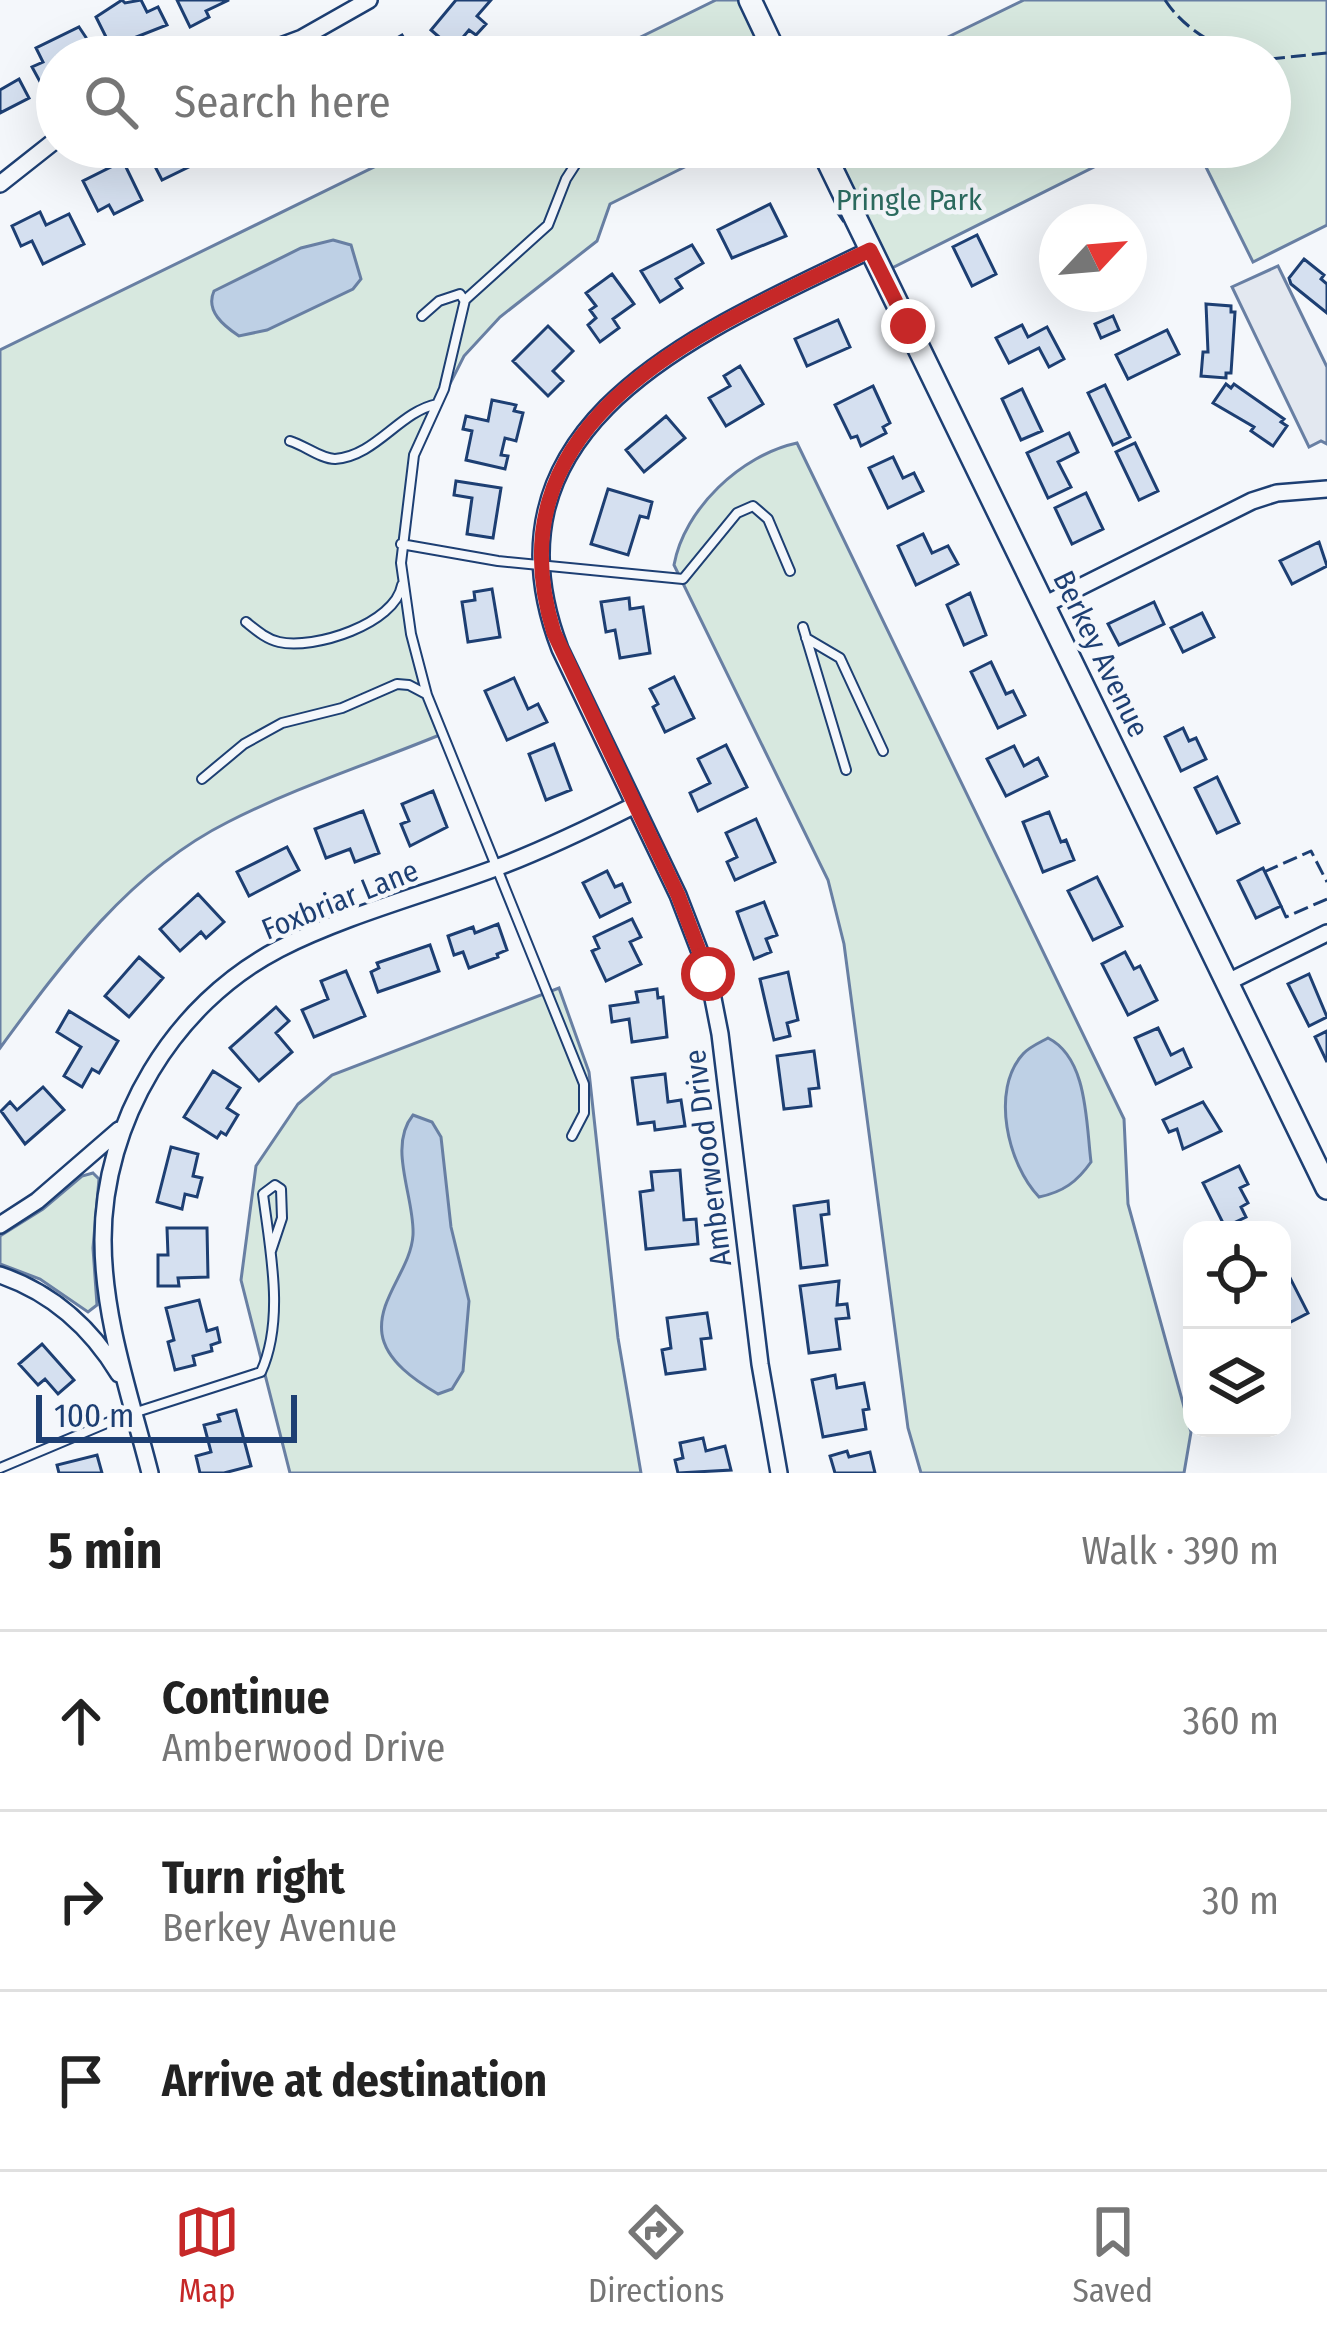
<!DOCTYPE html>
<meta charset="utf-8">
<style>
:root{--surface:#fff;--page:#f6f6f6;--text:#222;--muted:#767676;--line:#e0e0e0;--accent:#c62828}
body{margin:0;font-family:"Fira Sans Condensed",sans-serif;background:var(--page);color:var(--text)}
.controls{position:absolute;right:36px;bottom:36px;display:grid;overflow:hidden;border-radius:24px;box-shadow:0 12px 48px #0002}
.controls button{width:108px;height:108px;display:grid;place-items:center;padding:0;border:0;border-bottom:3px solid var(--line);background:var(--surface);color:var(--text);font:60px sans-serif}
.compass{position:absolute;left:1039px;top:204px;width:108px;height:108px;border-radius:50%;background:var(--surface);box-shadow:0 12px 48px #0002;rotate:64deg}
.scale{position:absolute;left:36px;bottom:30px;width:261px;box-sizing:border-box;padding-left:12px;border:6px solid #1d3f73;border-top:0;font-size:33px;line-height:42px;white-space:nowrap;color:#1d3f73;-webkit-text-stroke:9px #f4f7fb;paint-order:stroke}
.stop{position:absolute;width:36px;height:36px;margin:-27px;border:9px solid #c62828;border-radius:50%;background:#fff}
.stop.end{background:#c62828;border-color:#fff;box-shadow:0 3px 12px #0008}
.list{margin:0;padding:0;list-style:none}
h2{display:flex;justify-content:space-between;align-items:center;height:156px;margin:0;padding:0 48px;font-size:51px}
h2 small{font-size:39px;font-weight:400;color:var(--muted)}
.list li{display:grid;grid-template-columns:78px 1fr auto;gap:36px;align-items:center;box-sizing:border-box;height:180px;padding:0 48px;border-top:3px solid var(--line)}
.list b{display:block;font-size:45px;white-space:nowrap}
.list p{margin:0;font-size:39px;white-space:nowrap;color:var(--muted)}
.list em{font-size:39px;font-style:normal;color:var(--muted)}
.icon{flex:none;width:66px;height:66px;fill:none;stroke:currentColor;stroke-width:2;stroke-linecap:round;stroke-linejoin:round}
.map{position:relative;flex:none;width:1327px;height:1473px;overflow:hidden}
.search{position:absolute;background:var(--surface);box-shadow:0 12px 48px #0002;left:36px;right:36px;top:36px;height:132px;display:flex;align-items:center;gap:30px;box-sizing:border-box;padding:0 42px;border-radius:66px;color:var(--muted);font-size:45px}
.sheet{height:696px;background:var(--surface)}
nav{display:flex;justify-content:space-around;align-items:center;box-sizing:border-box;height:168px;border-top:3px solid var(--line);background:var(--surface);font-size:33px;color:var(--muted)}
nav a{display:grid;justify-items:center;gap:6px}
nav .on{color:var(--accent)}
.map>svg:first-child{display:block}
.green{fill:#d7e8df;stroke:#687fa3;stroke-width:3}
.parking{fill:#e3e8f0;stroke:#687fa3;stroke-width:3}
.water{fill:#bed0e5;stroke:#687fa3;stroke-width:3}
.building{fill:#d5e0f0;stroke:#1d3f73;stroke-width:3}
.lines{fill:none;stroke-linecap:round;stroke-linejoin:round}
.lane-casing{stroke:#1d3f73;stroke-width:12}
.street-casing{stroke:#1d3f73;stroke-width:20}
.secondary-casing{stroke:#1d3f73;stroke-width:26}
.lane{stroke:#f4f7fb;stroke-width:8}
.street{stroke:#f4f7fb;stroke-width:15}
.secondary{stroke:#f4f7fb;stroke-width:21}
.fence{stroke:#1d3f73;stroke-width:3;stroke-dasharray:15 6;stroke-linecap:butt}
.route{stroke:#c62828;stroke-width:15}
.labels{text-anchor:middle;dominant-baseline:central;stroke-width:9;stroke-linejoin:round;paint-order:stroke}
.park-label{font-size:30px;fill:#2c6c60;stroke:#f4f7fb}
.street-label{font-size:30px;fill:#1d3f73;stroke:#f4f7fb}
</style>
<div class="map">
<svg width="1327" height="1473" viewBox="0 0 1327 1473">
<rect width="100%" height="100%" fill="#f4f7fb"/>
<path class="green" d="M 716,0 L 750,0 L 777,57 L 600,57 Z
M 1024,0 L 1327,0 L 1327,225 L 1253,262 L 1196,147 L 1270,147 L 1270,57 L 907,57 Z
M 415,147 L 725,147 L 610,204 L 597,241 L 500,317 L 464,356 L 414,455 L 402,535 L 411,634 L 442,734 C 372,763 296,787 228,822 C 130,871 63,962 0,1048 L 0,350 Z
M 821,147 L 1134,147 L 882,273 Z
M 797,443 L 1124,1119 L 1128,1204 L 1191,1432 L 1184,1473 L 921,1473 L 908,1428 L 844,944 L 828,880 L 674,565 C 684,509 741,455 797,443 Z
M 559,988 L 589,1072 L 618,1338 L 641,1473 L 290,1473 L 241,1280 L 256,1166 L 298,1104 L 332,1075 Z
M 93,1173 L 99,1179 L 93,1248 L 97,1305 L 88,1312 L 40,1279 L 0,1264 L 0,1236 L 43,1209 L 82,1176 Z"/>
<path class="parking" d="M 1278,266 L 1327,367 L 1327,444 L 1321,441 L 1309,447 L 1232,287 Z"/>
<path class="water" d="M 333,240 L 351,245 L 361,279 L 353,289 L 267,330 L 239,336 C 224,326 205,311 214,291 L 301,248 Z
M 1048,1038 C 1088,1058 1086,1123 1091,1162 C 1077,1182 1063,1192 1039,1197 C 1008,1165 990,1090 1023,1054 C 1029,1047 1041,1042 1048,1038 Z
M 413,1115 L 432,1122 L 441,1137 L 451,1227 L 469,1301 L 463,1371 L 452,1389 L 438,1394 C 416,1381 386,1361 382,1334 C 377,1299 411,1269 413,1235 C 415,1198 387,1147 413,1115 Z"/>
<path class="building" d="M 122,0 L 125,3 L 141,0 L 147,12 L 158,7 L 167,25 L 111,47 L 96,17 Z
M 177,0 L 229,0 L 206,11 L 209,17 L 190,27 Z
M 491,0 L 477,16 L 486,24 L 476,35 L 469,30 L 453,49 L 431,30 L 456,0 Z
M 79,27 L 99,57 L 57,57 L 57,83 L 44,89 L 32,67 L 43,62 L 36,48 Z
M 402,35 L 415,57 L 383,57 L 389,53 L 385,45 Z
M 19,79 L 29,98 L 0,113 L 0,90 Z
M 145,147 L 197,147 L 203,160 L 162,180 Z
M 123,161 L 142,200 L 114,214 L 109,205 L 98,211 L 83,181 Z
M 770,204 L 786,236 L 732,258 L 718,230 Z
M 40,212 L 46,225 L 69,214 L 84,244 L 43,264 L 32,241 L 21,246 L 12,226 Z
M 977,235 L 996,274 L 972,286 L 953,247 Z
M 692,245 L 703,263 L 676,279 L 682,288 L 660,302 L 641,271 Z
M 1304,259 L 1324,275 L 1321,279 L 1327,284 L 1327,313 L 1291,284 L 1289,278 Z
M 612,274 L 634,304 L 613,319 L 619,328 L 600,342 L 588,325 L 596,318 L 590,310 L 596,306 L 586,293 Z
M 1206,304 L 1231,306 L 1231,312 L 1235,312 L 1231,373 L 1226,373 L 1226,378 L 1201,376 L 1203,352 L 1208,352 Z
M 1113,316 L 1119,330 L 1101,338 L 1095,324 Z
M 838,320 L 850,347 L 807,366 L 795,339 Z
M 1022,325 L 1028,337 L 1047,327 L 1064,359 L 1049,367 L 1039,348 L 1009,363 L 996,338 Z
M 548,326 L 573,351 L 553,371 L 563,381 L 548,396 L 513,361 Z
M 1167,330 L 1179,354 L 1128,379 L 1116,355 Z
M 740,366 L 763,404 L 726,426 L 709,398 L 730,386 L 724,376 Z
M 1226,384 L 1231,388 L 1234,384 L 1284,419 L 1281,422 L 1287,426 L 1273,446 L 1251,431 L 1254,427 L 1213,403 Z
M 1105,385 L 1130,437 L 1113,445 L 1088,393 Z
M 873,386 L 890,423 L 883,427 L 886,433 L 861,446 L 857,436 L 851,438 L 835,405 Z
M 1022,389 L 1042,431 L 1021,440 L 1002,399 Z
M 492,400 L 516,405 L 514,411 L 523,413 L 516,441 L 505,438 L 501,455 L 508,456 L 505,469 L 466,460 L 472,431 L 463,429 L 466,416 L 488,421 Z
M 666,416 L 685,438 L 644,472 L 626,450 Z
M 1069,433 L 1078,452 L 1058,462 L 1071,487 L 1048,498 L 1027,453 Z
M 1135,443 L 1158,491 L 1139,500 L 1116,452 Z
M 893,457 L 903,478 L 914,473 L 923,491 L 888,508 L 869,468 Z
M 456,481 L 501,488 L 493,538 L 467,534 L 472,498 L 454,495 Z
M 608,489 L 652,502 L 648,518 L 640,516 L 628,555 L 591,544 Z
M 1086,493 L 1103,529 L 1072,544 L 1055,508 Z
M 923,534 L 932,553 L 948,546 L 958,564 L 916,585 L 898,546 Z
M 1319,542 L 1327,566 L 1292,584 L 1280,561 Z
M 492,589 L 500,637 L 468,642 L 462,602 L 475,600 L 474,592 Z
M 970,593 L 986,635 L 964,645 L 947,605 Z
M 629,598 L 630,609 L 643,607 L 650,653 L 620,658 L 615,630 L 606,632 L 601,602 Z
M 1154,602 L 1164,624 L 1119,645 L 1108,624 Z
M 1202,613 L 1214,637 L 1183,652 L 1171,628 Z
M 991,662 L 1006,694 L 1013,691 L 1025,715 L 998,728 L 971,672 Z
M 674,677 L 694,718 L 665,732 L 653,707 L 658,704 L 650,689 Z
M 514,678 L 528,709 L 538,704 L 547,722 L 507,740 L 485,691 Z
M 1183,728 L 1189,741 L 1196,738 L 1206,759 L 1181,771 L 1165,737 Z
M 554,744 L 571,790 L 546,800 L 529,754 Z
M 726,745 L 747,787 L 698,811 L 690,793 L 710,783 L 698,759 Z
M 1014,746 L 1024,766 L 1038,758 L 1047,776 L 1006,796 L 987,759 Z
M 1217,777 L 1239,823 L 1217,833 L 1195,788 Z
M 433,791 L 447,827 L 410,846 L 401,824 L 409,821 L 402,804 Z
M 363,811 L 379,853 L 355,862 L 350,849 L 326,858 L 315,829 Z
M 1049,812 L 1061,842 L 1066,840 L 1074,860 L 1043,872 L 1023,822 Z
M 756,819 L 775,862 L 735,880 L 727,862 L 737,857 L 726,833 Z
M 287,847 L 299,870 L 249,896 L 237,872 Z
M 1263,868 L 1281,906 L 1256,918 L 1238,881 Z
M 607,871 L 615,887 L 622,884 L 630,902 L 600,917 L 583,883 Z
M 1097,877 L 1122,926 L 1093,940 L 1068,891 Z
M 198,894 L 224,922 L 206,938 L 201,932 L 180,951 L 160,929 Z
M 764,902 L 777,935 L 766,939 L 771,952 L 754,959 L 737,912 Z
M 632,919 L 641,937 L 630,942 L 641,964 L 606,981 L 592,951 L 599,948 L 594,937 Z
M 498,924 L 507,950 L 497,954 L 498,957 L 469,968 L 463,952 L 454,955 L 448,936 L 473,927 L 475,933 Z
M 430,945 L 439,971 L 378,992 L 371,972 L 379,968 L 377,963 Z
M 1125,952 L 1134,969 L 1140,966 L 1157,1000 L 1128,1015 L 1102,964 Z
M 139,957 L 163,978 L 129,1017 L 105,996 Z
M 346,971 L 365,1016 L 314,1037 L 302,1010 L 328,999 L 321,981 Z
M 788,972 L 798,1020 L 787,1023 L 790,1036 L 774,1040 L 760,979 Z
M 1309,974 L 1327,1017 L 1309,1026 L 1288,984 Z
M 657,989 L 658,998 L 663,997 L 667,1037 L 632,1042 L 629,1019 L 612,1022 L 610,1006 L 638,1002 L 636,992 Z
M 276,1007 L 289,1021 L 276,1033 L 292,1052 L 259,1081 L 230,1048 Z
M 69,1011 L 118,1041 L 99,1073 L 92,1069 L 82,1087 L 64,1076 L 81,1047 L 57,1032 Z
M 1158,1028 L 1171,1055 L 1183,1049 L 1191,1067 L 1156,1084 L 1135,1038 Z
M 1327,1031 L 1327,1062 L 1315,1037 Z
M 814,1051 L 819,1088 L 809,1089 L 811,1106 L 784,1109 L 777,1056 Z
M 213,1071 L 240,1088 L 227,1108 L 238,1115 L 226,1135 L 221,1132 L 217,1138 L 184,1117 Z
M 665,1074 L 668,1102 L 681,1100 L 685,1126 L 655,1130 L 654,1122 L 638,1124 L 632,1078 Z
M 43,1087 L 64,1110 L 25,1144 L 1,1111 L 10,1102 L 17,1110 Z
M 1203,1102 L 1221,1131 L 1183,1149 L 1177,1129 L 1169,1132 L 1163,1120 Z
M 171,1147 L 198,1154 L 193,1176 L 202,1178 L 197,1197 L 185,1194 L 182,1209 L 157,1202 Z
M 1239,1166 L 1248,1184 L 1240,1188 L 1248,1203 L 1241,1207 L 1246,1217 L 1225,1227 L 1203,1183 Z
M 680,1170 L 684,1220 L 696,1219 L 698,1244 L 646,1249 L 640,1192 L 653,1190 L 651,1172 Z
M 828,1201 L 829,1214 L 821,1215 L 827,1265 L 801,1268 L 794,1206 Z
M 167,1228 L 207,1228 L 208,1277 L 178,1278 L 179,1286 L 158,1286 L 158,1255 L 168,1255 Z
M 1285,1268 L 1308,1313 L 1285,1325 L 1282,1318 L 1282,1270 Z
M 839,1281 L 837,1305 L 847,1304 L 849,1318 L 836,1319 L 840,1349 L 809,1353 L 800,1286 Z
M 199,1300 L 207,1331 L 217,1328 L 220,1342 L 211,1345 L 212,1351 L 193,1356 L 195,1365 L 175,1370 L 168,1342 L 174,1340 L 166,1308 Z
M 707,1313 L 711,1338 L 701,1339 L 705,1369 L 666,1374 L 662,1350 L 671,1348 L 667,1318 Z
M 42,1344 L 74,1380 L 58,1394 L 45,1379 L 38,1385 L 19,1364 Z
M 835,1375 L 837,1388 L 864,1383 L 869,1409 L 863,1410 L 866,1429 L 823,1437 L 812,1380 Z
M 236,1410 L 251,1466 L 224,1473 L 200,1473 L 196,1456 L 211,1452 L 204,1425 L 220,1421 L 218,1415 Z
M 703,1438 L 706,1451 L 725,1446 L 731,1470 L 678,1473 L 675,1460 L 683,1458 L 680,1443 Z
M 847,1451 L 849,1457 L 870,1452 L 875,1473 L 835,1473 L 830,1456 Z
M 97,1455 L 102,1473 L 59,1473 L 57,1465 Z"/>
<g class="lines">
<defs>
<path id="lane" d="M 422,316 L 439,301 L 460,294 L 464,300
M 290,441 C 304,445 321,459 335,459 C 376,456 399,412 437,404
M 401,544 L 498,561 L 683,579 L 737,513 L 753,506 L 768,519 L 790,571
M 246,622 C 256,630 266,639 279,642 C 314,650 395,624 402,585
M 803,627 L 846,770
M 806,638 L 840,658 L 883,751
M 202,779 L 244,744 L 282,723 L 342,708 L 397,684 L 409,685 L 426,694
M 572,1136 L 584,1113 L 584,1084 L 427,695 L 411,634 L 401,563 L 414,455 L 444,389 L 465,300 L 548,225 L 566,179 L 586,148
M 0,1468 L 121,1417 L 261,1372 C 285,1319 270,1250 263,1194 L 275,1185 L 281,1189 L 282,1218 L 271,1251"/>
<path id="street" d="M 251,57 L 302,38 L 369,0
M 0,184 L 57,139
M 1044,605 L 1252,501 L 1277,493 L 1327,489
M 1228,982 L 1327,933
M 0,1225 L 37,1201 L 119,1130
M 0,1275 C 53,1293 91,1328 119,1374
M 150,1473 C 131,1398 103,1319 103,1240 C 103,1122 173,1004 279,949 C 346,915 423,895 493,869 C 542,851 589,828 635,805
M 779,1473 L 760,1364 L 720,1034 L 708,973 L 678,895 L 560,649 C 472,420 708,329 870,250"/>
<path id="secondary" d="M 750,0 L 777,57
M 821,147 L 1327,1188"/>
</defs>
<use href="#lane" class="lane-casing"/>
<use href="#street" class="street-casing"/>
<use href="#secondary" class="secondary-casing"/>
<use href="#lane" class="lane"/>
<use href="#street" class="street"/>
<use href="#secondary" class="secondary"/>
<path class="fence" d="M 1165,0 C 1184,29 1219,50 1253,57
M 1270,59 L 1327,53
M 837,212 L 844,222
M 1264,872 L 1311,851 L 1327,882
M 1281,906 L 1286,917 L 1327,899"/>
</g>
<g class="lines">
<path class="route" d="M 708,974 L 678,895 L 554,633 C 485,412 714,326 870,250 L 908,326"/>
</g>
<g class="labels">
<g class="park-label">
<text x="909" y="200">Pringle Park</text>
</g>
<g class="street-label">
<text transform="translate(1101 654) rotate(64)">Berkey Avenue</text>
<text transform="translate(340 900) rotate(-22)">Foxbriar Lane</text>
<text transform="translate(708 1158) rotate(-97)">Amberwood Drive</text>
</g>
</g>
</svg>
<div class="controls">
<button><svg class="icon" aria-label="locate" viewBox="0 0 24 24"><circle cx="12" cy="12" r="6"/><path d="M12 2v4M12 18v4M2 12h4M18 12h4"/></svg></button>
<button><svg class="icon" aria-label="layers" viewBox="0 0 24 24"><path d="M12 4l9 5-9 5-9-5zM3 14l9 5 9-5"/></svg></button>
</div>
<svg class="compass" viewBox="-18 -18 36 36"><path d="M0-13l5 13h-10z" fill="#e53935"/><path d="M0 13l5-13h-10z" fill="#767676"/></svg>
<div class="scale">100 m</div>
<div class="stop" style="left:708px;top:974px"></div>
<div class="stop end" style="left:908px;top:326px"></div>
<div class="search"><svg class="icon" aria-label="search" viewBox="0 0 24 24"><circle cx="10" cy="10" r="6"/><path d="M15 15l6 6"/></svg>Search here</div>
</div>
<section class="sheet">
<h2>5 min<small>Walk · 390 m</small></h2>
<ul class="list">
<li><svg class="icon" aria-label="ahead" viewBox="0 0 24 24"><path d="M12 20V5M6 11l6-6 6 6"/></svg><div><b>Continue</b><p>Amberwood Drive</p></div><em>360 m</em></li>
<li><svg class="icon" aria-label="right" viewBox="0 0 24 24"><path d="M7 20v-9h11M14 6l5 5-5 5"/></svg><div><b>Turn right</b><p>Berkey Avenue</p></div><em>30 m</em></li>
<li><svg class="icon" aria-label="arrive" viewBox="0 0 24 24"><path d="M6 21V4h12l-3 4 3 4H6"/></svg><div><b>Arrive at destination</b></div></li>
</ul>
</section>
<nav>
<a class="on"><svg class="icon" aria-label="map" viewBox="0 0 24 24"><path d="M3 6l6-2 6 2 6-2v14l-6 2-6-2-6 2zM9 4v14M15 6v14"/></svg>Map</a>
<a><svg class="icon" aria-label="directions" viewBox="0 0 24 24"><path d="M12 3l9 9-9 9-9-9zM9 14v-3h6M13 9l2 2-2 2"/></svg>Directions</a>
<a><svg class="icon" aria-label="saved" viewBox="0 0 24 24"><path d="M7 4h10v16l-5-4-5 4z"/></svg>Saved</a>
</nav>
